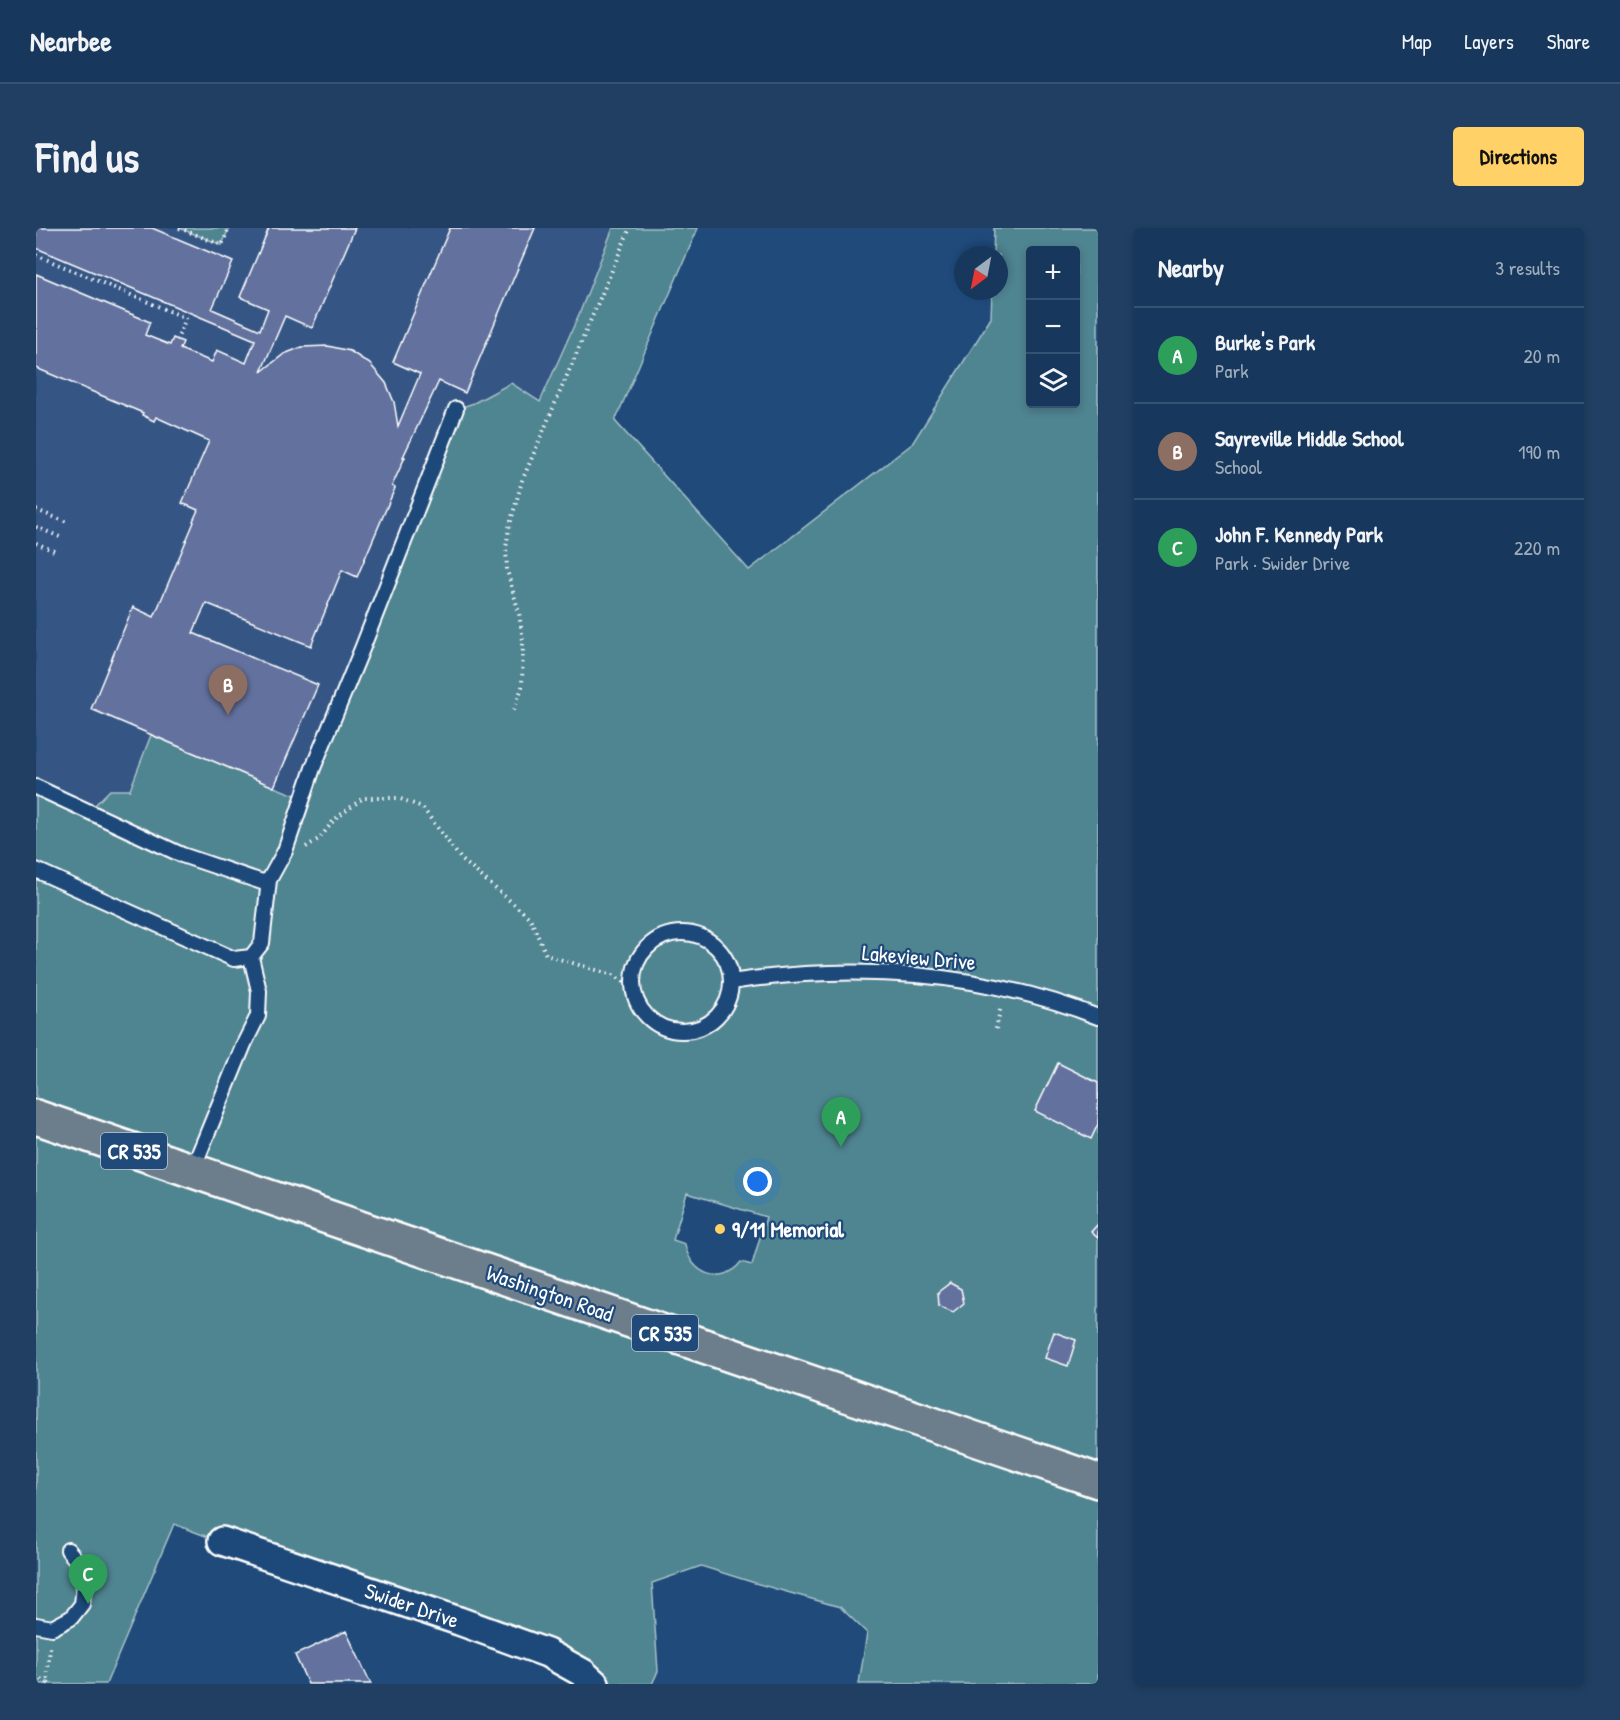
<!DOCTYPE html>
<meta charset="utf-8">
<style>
:root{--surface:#17385c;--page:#203f62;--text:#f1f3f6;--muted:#9eacbb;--line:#365272;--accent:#ffd166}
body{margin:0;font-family:"Patrick Hand",sans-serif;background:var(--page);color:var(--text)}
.controls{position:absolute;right:18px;top:18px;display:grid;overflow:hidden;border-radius:6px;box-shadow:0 3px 9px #0003}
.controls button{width:54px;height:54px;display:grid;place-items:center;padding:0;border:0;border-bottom:2px solid var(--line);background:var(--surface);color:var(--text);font:30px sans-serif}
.compass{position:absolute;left:918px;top:18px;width:54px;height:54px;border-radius:50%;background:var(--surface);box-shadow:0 3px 9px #0003;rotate:212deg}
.you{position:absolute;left:722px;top:954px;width:21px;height:21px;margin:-15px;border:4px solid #fff;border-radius:50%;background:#1a73e8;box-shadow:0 0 0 9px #1a73e833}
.badge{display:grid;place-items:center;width:39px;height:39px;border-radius:50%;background:var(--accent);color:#fff;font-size:20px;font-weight:700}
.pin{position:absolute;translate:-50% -50px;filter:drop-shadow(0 2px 3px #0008)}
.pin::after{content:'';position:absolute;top:32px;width:21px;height:18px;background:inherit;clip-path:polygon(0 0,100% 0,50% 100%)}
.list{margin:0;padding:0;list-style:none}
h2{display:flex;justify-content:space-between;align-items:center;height:78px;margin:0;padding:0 24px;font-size:26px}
h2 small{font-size:20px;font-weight:400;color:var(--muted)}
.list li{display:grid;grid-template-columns:39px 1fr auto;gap:18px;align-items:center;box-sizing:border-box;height:96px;padding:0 24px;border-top:2px solid var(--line)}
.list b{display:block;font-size:22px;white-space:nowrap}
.list p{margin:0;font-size:20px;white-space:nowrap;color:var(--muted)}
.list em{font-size:20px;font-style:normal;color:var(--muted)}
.icon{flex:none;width:33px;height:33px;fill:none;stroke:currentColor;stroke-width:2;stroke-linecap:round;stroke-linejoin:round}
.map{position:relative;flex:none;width:1062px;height:1456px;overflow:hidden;border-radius:6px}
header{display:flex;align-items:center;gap:36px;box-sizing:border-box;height:84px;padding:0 30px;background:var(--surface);border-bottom:2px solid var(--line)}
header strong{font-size:28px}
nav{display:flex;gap:33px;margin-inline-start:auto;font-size:21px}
.intro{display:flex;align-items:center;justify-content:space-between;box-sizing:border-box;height:144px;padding:0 36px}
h1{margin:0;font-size:42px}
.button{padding:15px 27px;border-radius:6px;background:var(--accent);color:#111;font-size:21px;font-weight:700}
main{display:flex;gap:36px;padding:0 36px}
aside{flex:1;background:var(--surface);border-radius:6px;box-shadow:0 3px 9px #0003}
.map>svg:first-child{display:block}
.built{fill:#345685}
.green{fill:#508491;stroke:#a8c2c8;stroke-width:1.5;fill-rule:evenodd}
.building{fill:#64719e;stroke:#fff;stroke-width:1.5}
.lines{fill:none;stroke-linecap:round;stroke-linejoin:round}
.lane-casing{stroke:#fff;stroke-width:18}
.street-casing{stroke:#fff;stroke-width:32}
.primary-casing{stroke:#fff;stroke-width:38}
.path{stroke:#fff;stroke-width:4;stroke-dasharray:1.5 4.5;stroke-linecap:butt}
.lane{stroke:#1f4a7a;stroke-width:14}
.street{stroke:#1f4a7a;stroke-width:27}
.primary{stroke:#6c7d8b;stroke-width:33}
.poi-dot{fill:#ffd166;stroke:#1f4a7a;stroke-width:2}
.labels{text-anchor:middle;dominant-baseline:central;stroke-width:4.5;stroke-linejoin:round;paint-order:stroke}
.shield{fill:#1f4a7a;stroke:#bcc9d7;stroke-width:1.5}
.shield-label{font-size:21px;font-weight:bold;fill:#fff}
.street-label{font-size:22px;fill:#fff;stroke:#1f4a7a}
.poi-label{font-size:22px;font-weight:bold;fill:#fff;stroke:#1f4a7a;text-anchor:start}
</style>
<header>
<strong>Nearbee</strong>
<nav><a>Map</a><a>Layers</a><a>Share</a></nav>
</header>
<div class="intro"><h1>Find us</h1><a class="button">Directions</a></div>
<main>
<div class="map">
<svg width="1062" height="1456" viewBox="0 0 1062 1456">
<rect width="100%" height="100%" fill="#1f4a7a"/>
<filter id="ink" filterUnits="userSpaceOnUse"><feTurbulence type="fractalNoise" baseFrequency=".0167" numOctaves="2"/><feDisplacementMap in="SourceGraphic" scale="12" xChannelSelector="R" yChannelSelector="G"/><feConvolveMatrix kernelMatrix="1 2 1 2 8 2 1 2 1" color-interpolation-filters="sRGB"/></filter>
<g filter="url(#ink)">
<path class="built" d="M 0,0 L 577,0 L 196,957 L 0,890 Z"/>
<path class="green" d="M 143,0 L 193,0 L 186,17 Z
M 577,0 L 662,0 L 579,193 L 713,342 L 876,216 L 955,90 L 956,63 L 963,63 L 963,27 L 957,27 L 958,0 L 1062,0 L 1062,1456 L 823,1456 L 831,1405 L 804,1379 L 719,1355 L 665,1338 L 616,1355 L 622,1443 L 616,1456 L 559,1456 L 138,1296 L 70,1456 L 0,1456 L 0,559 L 53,583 L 74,562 L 94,562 L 115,507 L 238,559 L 267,570 L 420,181 L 438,175 L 475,155 L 504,174 L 544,84 ZM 994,22 L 1040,22 L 1040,176 L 994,176 ZM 651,965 L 730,989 L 716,1037 L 705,1034 C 685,1059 654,1046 649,1016 L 637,1012 Z"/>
<path class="building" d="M 0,0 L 116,0 L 197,34 L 176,81 L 224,102 L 232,81 L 204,69 L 233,0 L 319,0 L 276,100 L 249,88 L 225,144 L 248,126 L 266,119 L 292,118 L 314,123 L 334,136 L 350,155 L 358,174 L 362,198 L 384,146 L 357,134 L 414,0 L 499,0 L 429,165 L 403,153 L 367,229 L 369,229 L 356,258 L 359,260 L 321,349 L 306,342 L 275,418 L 170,375 L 157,405 L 282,457 L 238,559 L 55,481 L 97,379 L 118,389 L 158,294 L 157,293 L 162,282 L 146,275 L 173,213 L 120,189 L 118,193 L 106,187 L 107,185 L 0,140 L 0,46 L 114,94 L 109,107 L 134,117 L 137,110 L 147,114 L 144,121 L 176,134 L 181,122 L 210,135 L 219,112 L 0,20 Z
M 1022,835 L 1062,855 L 1062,896 L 1055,911 L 999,883 Z
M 1062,996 L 1062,1010 L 1055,1004 Z
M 914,1055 L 925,1061 L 928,1075 L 917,1084 L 903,1078 L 902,1064 Z
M 1018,1104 L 1040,1112 L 1032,1138 L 1009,1130 Z
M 310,1403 L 335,1456 L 272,1456 L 259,1427 Z"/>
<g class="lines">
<defs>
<path id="lane" d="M 0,559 L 146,627 L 226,654 L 233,652
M 0,642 L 198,731 L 215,729 L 226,715 L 233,652 L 249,623 L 277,540 L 326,421 L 420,181
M597 754a49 49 0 1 1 98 0a49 49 0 1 1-98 0Z
M 695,754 C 818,735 945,743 1062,789
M 156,943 L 208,816 L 222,788 L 223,763 L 215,729
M 0,1397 L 16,1400 L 35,1390 L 46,1376 L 48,1357 L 46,1339 L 32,1322"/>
<path id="street" d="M 186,1313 L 423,1393 L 511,1425 L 547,1445 L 559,1456"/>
<path id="primary" d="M 0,889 L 1062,1253"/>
</defs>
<use href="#lane" class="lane-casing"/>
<use href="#street" class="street-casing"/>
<use href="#primary" class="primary-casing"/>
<path class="path" d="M 143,0 L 186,17 L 193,0
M 0,27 L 150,90 L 141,112
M 0,282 L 31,294
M 0,299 L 24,309
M 0,315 L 18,323
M 478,482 L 486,459 L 487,412 L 483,385 L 471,342 L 470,320 L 473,300 L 486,253 L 594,0
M 270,619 L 284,610 L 298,592 L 327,570 L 362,570 L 386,579 L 425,631 L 494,690 L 510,727 L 577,747 L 596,759
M 960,801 L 965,778
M 0,1448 L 11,1455
M 13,1456 L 11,1454 L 14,1419"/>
<use href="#lane" class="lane"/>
<use href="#street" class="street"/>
<use href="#primary" class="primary"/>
</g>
</g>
<circle class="poi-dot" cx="684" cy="1001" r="6"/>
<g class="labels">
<g class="shield">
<rect x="65" y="905" width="66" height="36" rx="4.5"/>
<rect x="596" y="1087" width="66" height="36" rx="4.5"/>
</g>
<g class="shield-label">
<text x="98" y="923">CR 535</text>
<text x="629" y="1105">CR 535</text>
</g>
<g class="street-label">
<text transform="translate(883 729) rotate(5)">Lakeview Drive</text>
<text transform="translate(514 1065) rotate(19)">Washington Road</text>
<text transform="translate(376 1377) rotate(19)">Swider Drive</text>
</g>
<g class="poi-label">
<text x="696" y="1001">9/11 Memorial</text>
</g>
</g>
</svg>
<div class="controls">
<button>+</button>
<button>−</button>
<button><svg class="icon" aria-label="layers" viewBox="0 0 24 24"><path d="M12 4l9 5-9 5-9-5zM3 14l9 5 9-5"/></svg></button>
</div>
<svg class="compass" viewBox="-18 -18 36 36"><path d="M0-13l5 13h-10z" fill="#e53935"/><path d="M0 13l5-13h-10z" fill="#9eacbb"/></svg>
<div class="you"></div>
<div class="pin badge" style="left:805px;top:919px;background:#2e9e5b">A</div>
<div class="pin badge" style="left:192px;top:487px;background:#8d6e63">B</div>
<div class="pin badge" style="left:52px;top:1376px;background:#2e9e5b">C</div>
</div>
<aside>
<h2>Nearby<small>3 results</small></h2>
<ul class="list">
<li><span class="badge" style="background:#2e9e5b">A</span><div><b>Burke's Park</b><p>Park</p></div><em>20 m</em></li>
<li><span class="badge" style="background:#8d6e63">B</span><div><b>Sayreville Middle School</b><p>School</p></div><em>190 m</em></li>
<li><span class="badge" style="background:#2e9e5b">C</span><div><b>John F. Kennedy Park</b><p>Park · Swider Drive</p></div><em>220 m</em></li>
</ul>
</aside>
</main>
